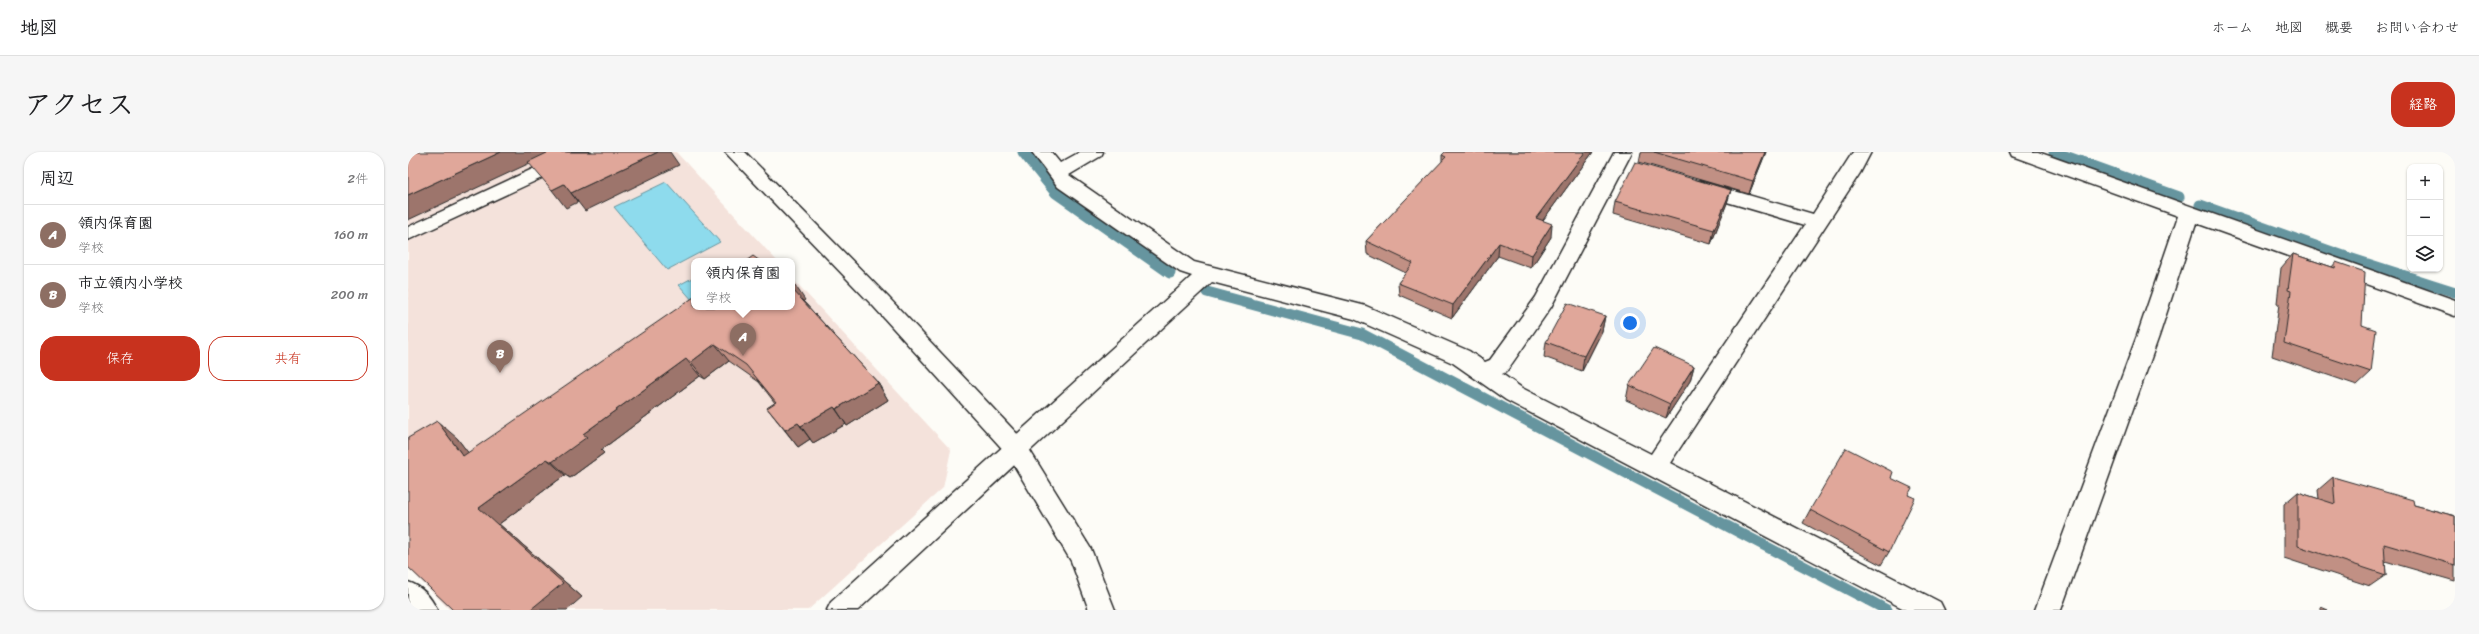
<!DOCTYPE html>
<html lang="ja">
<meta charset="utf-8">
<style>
:root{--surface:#fff;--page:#f6f6f6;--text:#202124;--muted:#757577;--line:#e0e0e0;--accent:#c8321e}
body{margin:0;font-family:Sriracha,"Klee One",sans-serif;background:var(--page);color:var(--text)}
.controls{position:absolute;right:12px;top:12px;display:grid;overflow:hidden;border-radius:8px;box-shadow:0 1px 3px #0004}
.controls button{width:36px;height:36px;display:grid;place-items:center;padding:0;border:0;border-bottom:1px solid var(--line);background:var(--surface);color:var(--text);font:20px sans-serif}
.you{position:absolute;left:1222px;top:171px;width:14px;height:14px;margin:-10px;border:3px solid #fff;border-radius:50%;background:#1a73e8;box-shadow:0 0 0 6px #1a73e833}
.badge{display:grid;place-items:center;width:26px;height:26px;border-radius:50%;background:var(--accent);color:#fff;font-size:13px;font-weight:700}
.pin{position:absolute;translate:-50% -33px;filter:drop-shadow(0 1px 2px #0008)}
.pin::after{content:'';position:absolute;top:21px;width:14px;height:12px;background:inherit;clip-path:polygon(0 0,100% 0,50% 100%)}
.popup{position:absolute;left:283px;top:106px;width:104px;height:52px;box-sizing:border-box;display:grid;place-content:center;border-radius:8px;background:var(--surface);filter:drop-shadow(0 1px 3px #0005);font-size:13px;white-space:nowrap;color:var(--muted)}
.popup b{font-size:15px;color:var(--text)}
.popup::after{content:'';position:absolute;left:50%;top:100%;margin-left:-8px;border:8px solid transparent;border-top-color:var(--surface)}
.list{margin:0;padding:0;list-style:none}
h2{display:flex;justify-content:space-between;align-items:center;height:52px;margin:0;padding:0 16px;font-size:17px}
h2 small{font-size:13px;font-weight:400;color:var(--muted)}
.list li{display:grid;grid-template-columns:26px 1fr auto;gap:12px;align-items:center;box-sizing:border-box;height:60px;padding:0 16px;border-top:1px solid var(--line)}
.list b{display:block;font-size:15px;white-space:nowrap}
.list p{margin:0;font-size:13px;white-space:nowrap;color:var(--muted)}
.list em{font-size:13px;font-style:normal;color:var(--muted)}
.actions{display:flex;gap:8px;padding:12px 16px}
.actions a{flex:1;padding:9px 0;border:1px solid var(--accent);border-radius:16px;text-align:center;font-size:14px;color:var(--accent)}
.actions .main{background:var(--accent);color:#fff}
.icon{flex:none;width:22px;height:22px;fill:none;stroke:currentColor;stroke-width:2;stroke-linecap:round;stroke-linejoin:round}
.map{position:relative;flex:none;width:2047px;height:458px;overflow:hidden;border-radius:16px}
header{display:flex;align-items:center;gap:24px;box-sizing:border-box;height:56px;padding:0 20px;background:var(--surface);border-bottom:1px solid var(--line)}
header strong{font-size:19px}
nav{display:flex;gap:22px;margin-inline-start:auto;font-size:14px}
.intro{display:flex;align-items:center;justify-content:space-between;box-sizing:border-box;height:96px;padding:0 24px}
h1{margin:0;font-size:28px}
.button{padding:10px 18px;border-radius:16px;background:var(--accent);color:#fff;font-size:14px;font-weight:700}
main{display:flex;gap:24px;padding:0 24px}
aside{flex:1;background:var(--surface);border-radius:16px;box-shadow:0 1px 3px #0004}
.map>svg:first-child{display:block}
.built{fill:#f4e2db}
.water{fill:#8edbed;stroke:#66959f}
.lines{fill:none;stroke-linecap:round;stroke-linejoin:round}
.stream{stroke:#66959f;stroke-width:11}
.service-casing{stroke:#2b2b2b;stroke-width:3}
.minor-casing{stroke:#2b2b2b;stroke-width:3}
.tertiary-casing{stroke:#2b2b2b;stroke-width:3}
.service{fill:#fdfcf7;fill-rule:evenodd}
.minor{fill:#fdfcf7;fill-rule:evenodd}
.tertiary{fill:#fdfcf7;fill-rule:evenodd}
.wall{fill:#c19084;stroke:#2b2b2b}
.shaded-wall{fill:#9d756c;stroke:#2b2b2b}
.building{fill:#e0a79a;stroke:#2b2b2b}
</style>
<header>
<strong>地図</strong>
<nav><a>ホーム</a><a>地図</a><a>概要</a><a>お問い合わせ</a></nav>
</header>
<div class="intro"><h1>アクセス</h1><a class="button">経路</a></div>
<main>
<aside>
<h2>周辺<small>2件</small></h2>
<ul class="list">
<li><span class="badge" style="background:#8d6e63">A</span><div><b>領内保育園</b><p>学校</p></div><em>160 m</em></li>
<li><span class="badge" style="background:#8d6e63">B</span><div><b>市立領内小学校</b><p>学校</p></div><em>200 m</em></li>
</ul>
<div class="actions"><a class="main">保存</a><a>共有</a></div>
</aside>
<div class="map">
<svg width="2047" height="458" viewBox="0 0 2047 458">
<rect width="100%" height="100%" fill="#fdfcf7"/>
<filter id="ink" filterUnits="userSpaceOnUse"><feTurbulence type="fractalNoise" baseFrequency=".025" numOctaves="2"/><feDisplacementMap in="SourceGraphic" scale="8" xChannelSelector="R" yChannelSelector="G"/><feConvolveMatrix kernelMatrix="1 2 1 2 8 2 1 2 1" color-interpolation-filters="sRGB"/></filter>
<g filter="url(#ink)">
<path class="built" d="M 11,0 L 268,0 L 369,109 L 286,109 L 286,155 L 384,155 L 384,126 L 543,298 L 535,336 L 400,458 L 42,458 L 0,416 L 0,4 Z"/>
<path class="water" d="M 258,30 L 312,90 L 259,118 L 206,55 Z
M 286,125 L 286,148 L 285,149 L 271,133 Z"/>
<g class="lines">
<path class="stream" d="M 615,0 L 648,41 L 762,121
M 1646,0 L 1771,45
M 1792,53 L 1941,106 L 2047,140
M 799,140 L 954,182 L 1479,458"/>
<defs>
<path id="service" d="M 161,0 L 183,0 L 181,4 L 0,88 L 0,75 Z"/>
<path id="minor" d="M 624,0 L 643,0 L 652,11 L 672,0 L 695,0 L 693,4 L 661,23 L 786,110 L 958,154 L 1061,199 L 1077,210 L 1082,208 L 1128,145 L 1206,0 L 1224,0 L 1143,155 L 1098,220 L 1094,222 L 1114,236 L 1243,302 L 1397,73 L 1285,40 L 1282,35 L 1285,30 L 1292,29 L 1405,62 L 1445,0 L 1463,0 L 1452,21 L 1262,311 L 1532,450 L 1536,458 L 1498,458 L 1098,248 L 1045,211 L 946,167 L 804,130 L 450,458 L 419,458 L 423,450 L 784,124 L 772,120 L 650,35 Z
M 1602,0 L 1630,0 L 2047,148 L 2047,164 L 1788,71 L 1751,184 L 1653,458 L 1627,458 L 1729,184 L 1770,64 L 1604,4 Z
M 0,430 C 13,434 23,445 29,458 L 0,458 Z"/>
<path id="tertiary" d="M 317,0 L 337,0 L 480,145 L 616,289 L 683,397 L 707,458 L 681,458 L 663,409 L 600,303 L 466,155 Z"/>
</defs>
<use href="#service" class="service-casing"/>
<use href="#minor" class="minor-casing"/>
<use href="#tertiary" class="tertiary-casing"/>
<use href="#service" class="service"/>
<use href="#minor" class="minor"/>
<use href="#tertiary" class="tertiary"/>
</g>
<path class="wall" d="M 1037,0 L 1185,0 L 1135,68 L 1143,85 L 1123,116 L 1090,104 L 1044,166 L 991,143 L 990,131 L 998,121 L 959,102 L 958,89 L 1034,10 L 1034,3 Z
M 1233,0 L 1358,0 L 1341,42 L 1231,10 Z
M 1323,38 L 1319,51 L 1303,92 L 1205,63 L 1207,50 Z
M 1885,102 L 1924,115 L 1928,110 L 1954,173 L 1963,220 L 1949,233 L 1864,204 L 1871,152 L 1869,151 L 1873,116 Z
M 397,148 L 395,149 L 470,231 L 480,248 L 439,274 L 438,272 L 405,291 L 402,287 L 390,295 L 359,256 L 367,251 L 351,230 L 321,209 L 297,227 L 292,224 L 193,298 L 196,301 L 162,326 L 157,323 L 91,372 L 174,445 L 45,458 L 49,286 L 60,301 Z
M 1197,164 L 1194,179 L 1174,219 L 1136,205 L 1138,190 Z
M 1286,214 L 1282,229 L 1258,266 L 1218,248 L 1221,233 Z
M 1925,325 L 2006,353 L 2047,364 L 2047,429 L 1977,409 L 1978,423 L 1962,434 L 1876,406 L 1876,352 L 1890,340 L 1911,347 L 1910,338 Z
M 1483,326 L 1500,343 L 1481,400 L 1473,413 L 1395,371 L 1402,358 Z"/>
<path class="shaded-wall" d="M 93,0 L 157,0 L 122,11 L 0,68 L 0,43 Z
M 250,0 L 262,0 L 271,13 L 177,59 L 163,41 Z
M 1177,0 L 1185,0 L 1127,79 L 1128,66 Z
M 1357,0 L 1358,0 L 1341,42 L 1345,29 Z
M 156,32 L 170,50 L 158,56 L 144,38 Z
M 1323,38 L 1319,51 L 1303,92 L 1306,78 Z
M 1144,72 L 1143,85 L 1123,116 L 1124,103 Z
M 1091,91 L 1090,104 L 1044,166 L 1045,153 Z
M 385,130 L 397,148 L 393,151 L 384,138 L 384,131 Z
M 1197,164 L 1194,179 L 1174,219 L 1176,204 Z
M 307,192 L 321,209 L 297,227 L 283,210 Z
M 278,207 L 292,224 L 193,298 L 196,301 L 162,326 L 144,310 L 175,282 Z
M 1286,214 L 1282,229 L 1258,266 L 1262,252 Z
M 470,231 L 480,248 L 439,274 L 428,257 Z
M 426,255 L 438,272 L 405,291 L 393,274 Z
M 29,269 L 49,286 L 75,320 L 55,304 Z
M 390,271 L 402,287 L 390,295 L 377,278 Z
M 139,307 L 157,323 L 91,372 L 174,445 L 159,458 L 122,458 L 71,356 Z"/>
<path class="building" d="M 0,0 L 93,0 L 0,43 Z
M 141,0 L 250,0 L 163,41 L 156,32 L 144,38 L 120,10 Z
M 1037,0 L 1177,0 L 1128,66 L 1144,72 L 1124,103 L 1091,91 L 1045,153 L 990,131 L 1005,111 L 958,89 L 1038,5 L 1034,3 Z
M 1246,0 L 1357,0 L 1345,29 Z
M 1227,10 L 1323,38 L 1306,78 L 1207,50 Z
M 1885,102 L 1927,116 L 1928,110 L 1957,120 L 1954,173 L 1968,178 L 1963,220 L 1876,191 L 1883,139 L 1880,138 Z
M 345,104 L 352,109 L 338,109 Z
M 384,137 L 470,231 L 428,257 L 426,255 L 393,274 L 390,271 L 377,278 L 359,256 L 368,250 L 338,213 L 307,192 L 283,210 L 278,207 L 175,282 L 179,285 L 144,310 L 139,307 L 71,356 L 155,431 L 122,458 L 45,458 L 0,415 L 0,286 L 29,269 L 55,304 L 286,145 L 286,155 L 384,155 Z
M 1159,151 L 1197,164 L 1176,204 L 1138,190 Z
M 1246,196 L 1286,214 L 1262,252 L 1221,233 Z
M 1438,296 L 1485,320 L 1483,326 L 1504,336 L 1500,343 L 1507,346 L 1481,400 L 1402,358 Z
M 1925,325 L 2005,348 L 2006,353 L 2047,364 L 2047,413 L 1976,392 L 1978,423 L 1890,394 L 1890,340 L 1927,352 Z
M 1913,455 L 1920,458 L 1913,458 Z"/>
</g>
</svg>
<div class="controls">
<button>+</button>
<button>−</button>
<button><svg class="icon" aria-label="layers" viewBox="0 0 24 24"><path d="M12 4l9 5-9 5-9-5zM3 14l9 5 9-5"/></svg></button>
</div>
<div class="you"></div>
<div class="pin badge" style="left:335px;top:204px;background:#8d6e63">A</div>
<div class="popup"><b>領内保育園</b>学校</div>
<div class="pin badge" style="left:92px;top:221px;background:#8d6e63">B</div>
</div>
</main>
